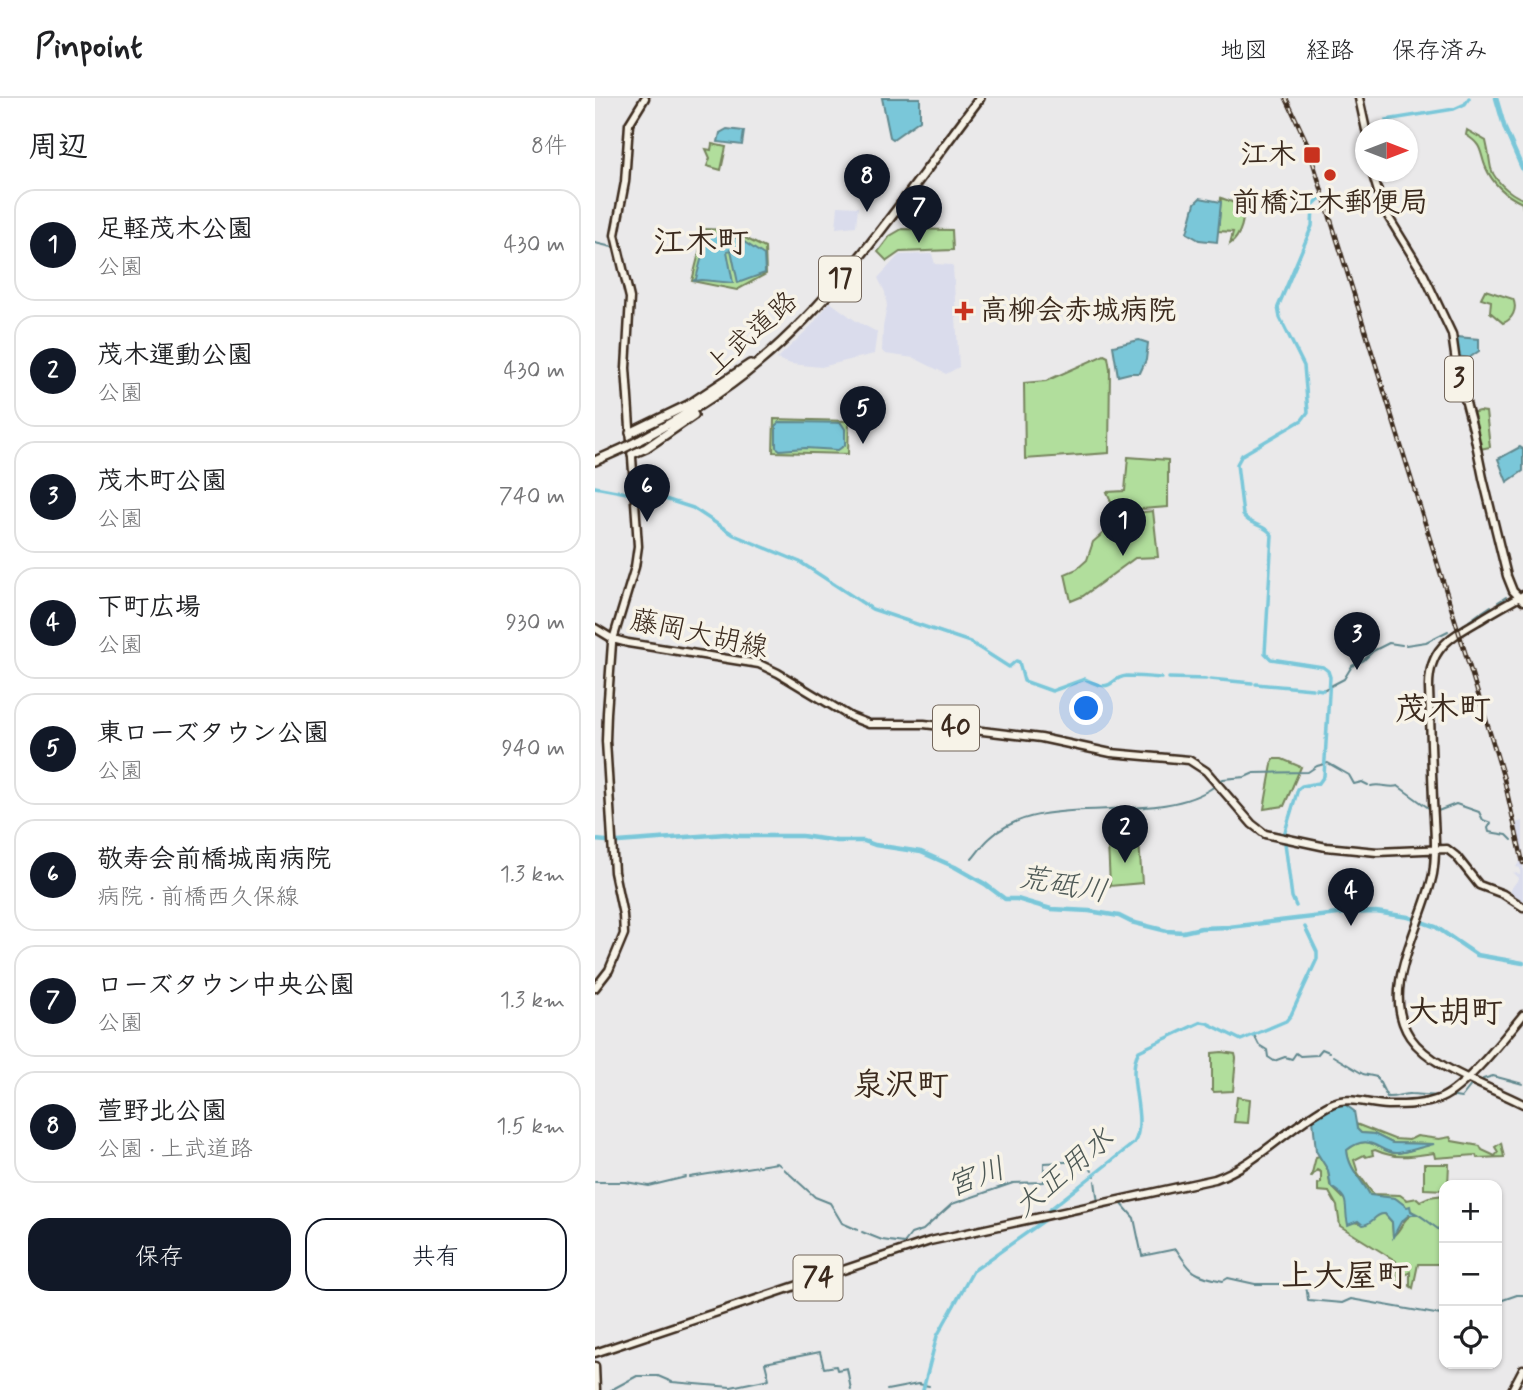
<!DOCTYPE html>
<html lang="ja">
<meta charset="utf-8">
<style>
:root{--surface:#fff;--page:#f2f2f2;--text:#202124;--muted:#757577;--line:#e0e0e0;--accent:#111827}
body{margin:0;font-family:Mynerve,"Klee One",sans-serif;background:var(--page);color:var(--text)}
.controls{position:absolute;right:21px;bottom:21px;display:grid;overflow:hidden;border-radius:14px;box-shadow:0 2px 5px #0004}
.controls button{width:63px;height:63px;display:grid;place-items:center;padding:0;border:0;border-bottom:2px solid var(--line);background:var(--surface);color:var(--text);font:35px sans-serif}
.compass{position:absolute;left:760px;top:21px;width:63px;height:63px;border-radius:50%;background:var(--surface);box-shadow:0 2px 5px #0004;rotate:90deg}
.you{position:absolute;left:492px;top:611px;width:24px;height:24px;margin:-18px;border:5px solid #fff;border-radius:50%;background:#1a73e8;box-shadow:0 0 0 10px #1a73e833}
.badge{display:grid;place-items:center;width:46px;height:46px;border-radius:50%;background:var(--accent);color:#fff;font-size:23px;font-weight:700}
.pin{position:absolute;translate:-50% -58px;filter:drop-shadow(0 2px 4px #0008)}
.pin::after{content:'';position:absolute;top:37px;width:24px;height:21px;background:inherit;clip-path:polygon(0 0,100% 0,50% 100%)}
.list{margin:0;padding:0;list-style:none}
h2{display:flex;justify-content:space-between;align-items:center;height:91px;margin:0;padding:0 28px;font-size:30px}
h2 small{font-size:23px;font-weight:400;color:var(--muted)}
.list li{display:grid;grid-template-columns:46px 1fr auto;gap:21px;align-items:center;box-sizing:border-box;height:112px;margin:0 14px 14px;padding:0 14px;border:2px solid var(--line);border-radius:21px}
.list b{display:block;font-size:26px;white-space:nowrap}
.list p{margin:0;font-size:23px;white-space:nowrap;color:var(--muted)}
.list em{font-size:23px;font-style:normal;color:var(--muted)}
.actions{display:flex;gap:14px;padding:21px 28px}
.actions a{flex:1;padding:16px 0;border:2px solid var(--accent);border-radius:21px;text-align:center;font-size:24px;color:var(--accent)}
.actions .main{background:var(--accent);color:#fff}
.icon{flex:none;width:38px;height:38px;fill:none;stroke:currentColor;stroke-width:2;stroke-linecap:round;stroke-linejoin:round}
.map{position:relative;flex:none;width:928px;height:1292px;overflow:hidden}
header{display:flex;align-items:center;gap:42px;box-sizing:border-box;height:98px;padding:0 35px;background:var(--surface);border-bottom:2px solid var(--line)}
header strong{font-size:33px}
nav{display:flex;gap:38px;margin-inline-start:auto;font-size:24px}
main{display:flex}
aside{flex:1;background:var(--surface)}
.map>svg:first-child{display:block}
.built{fill:#dadcec}
.green{fill:#b1de9c;stroke:#76845d;stroke-width:2}
.water{fill:#7ac7d9;stroke:#61888e;stroke-width:2}
.lines{fill:none;stroke-linecap:round;stroke-linejoin:round}
.stream{stroke:#61888e;stroke-width:2}
.canal{stroke:#7ac7d9;stroke-width:3.5}
.river{stroke:#7ac7d9;stroke-width:4.5}
.primary-casing{stroke:#3b2a1e;stroke-width:11}
.trunk-casing{stroke:#3b2a1e;stroke-width:12}
.primary{stroke:#f7f3e8;stroke-width:6}
.trunk{stroke:#f7f3e8;stroke-width:7}
.rail-casing{stroke:#3b2a1e;stroke-width:4.5}
.rail{stroke:#f7f3e8;stroke-width:2;stroke-dasharray:5;stroke-linecap:butt}
.trunk-bridge-casing{stroke:#3b2a1e;stroke-width:12;stroke-linecap:butt}
.trunk-bridge{stroke:#f7f3e8;stroke-width:7}
.poi-dot{fill:#c8321e;stroke:#f7f3e8;stroke-width:2.5}
.labels{text-anchor:middle;dominant-baseline:central;stroke-width:7;stroke-linejoin:round;paint-order:stroke}
.shield{fill:#f7f3e8;stroke:#73665b;stroke-width:2}
.shield-label{font-size:26px;font-weight:bold;fill:#3b2a1e}
.poi-label{font-size:28px;font-weight:bold;fill:#3b2a1e;stroke:#f7f3e8;text-anchor:end}
.street-label{font-size:28px;fill:#3b2a1e;stroke:#f7f3e8}
.water-label{font-size:30px;font-style:italic;fill:#4e5956;stroke:#f7f3e8}
.quarter-label{font-size:32px;font-weight:bold;fill:#3b2a1e;stroke:#f7f3e8}
</style>
<header>
<strong>Pinpoint</strong>
<nav><a>地図</a><a>経路</a><a>保存済み</a></nav>
</header>
<main>
<aside>
<h2>周辺<small>8件</small></h2>
<ul class="list">
<li><span class="badge">1</span><div><b>足軽茂木公園</b><p>公園</p></div><em>430 m</em></li>
<li><span class="badge">2</span><div><b>茂木運動公園</b><p>公園</p></div><em>430 m</em></li>
<li><span class="badge">3</span><div><b>茂木町公園</b><p>公園</p></div><em>740 m</em></li>
<li><span class="badge">4</span><div><b>下町広場</b><p>公園</p></div><em>930 m</em></li>
<li><span class="badge">5</span><div><b>東ローズタウン公園</b><p>公園</p></div><em>940 m</em></li>
<li><span class="badge">6</span><div><b>敬寿会前橋城南病院</b><p>病院 · 前橋西久保線</p></div><em>1.3 km</em></li>
<li><span class="badge">7</span><div><b>ローズタウン中央公園</b><p>公園</p></div><em>1.3 km</em></li>
<li><span class="badge">8</span><div><b>萱野北公園</b><p>公園 · 上武道路</p></div><em>1.5 km</em></li>
</ul>
<div class="actions"><a class="main">保存</a><a>共有</a></div>
</aside>
<div class="map">
<svg width="928" height="1292" viewBox="0 0 928 1292">
<rect width="100%" height="100%" fill="#eae9ea"/>
<filter id="ink" filterUnits="userSpaceOnUse"><feTurbulence type="fractalNoise" baseFrequency=".0143" numOctaves="2"/><feDisplacementMap in="SourceGraphic" scale="14" xChannelSelector="R" yChannelSelector="G"/><feConvolveMatrix kernelMatrix="1 2 1 2 8 2 1 2 1" color-interpolation-filters="sRGB"/></filter>
<g filter="url(#ink)">
<path class="built" d="M 243,108 L 263,109 L 261,128 L 241,130 Z
M 337,156 L 340,166 L 357,167 L 358,169 L 364,269 L 351,276 L 319,260 L 290,256 L 287,253 L 288,229 L 292,208 L 290,194 L 283,180 L 304,157 Z
M 235,204 L 261,223 L 282,234 L 279,256 L 226,269 L 196,266 L 182,261 L 217,227 Z
M 910,695 L 913,696 L 920,725 L 928,723 L 928,804 L 915,798 L 916,791 L 924,780 L 918,774 L 925,776 L 925,770 L 921,769 L 926,761 Z"/>
<path class="green" d="M 872,32 L 891,43 C 893,51 894,57 895,65 C 896,81 915,96 928,101 L 928,111 L 927,105 C 912,98 898,86 891,70 C 884,54 889,48 871,37 Z
M 117,46 L 131,49 L 126,72 L 112,68 L 115,60 L 111,51 L 116,52 Z
M 626,100 C 631,102 640,104 643,108 C 654,117 644,140 635,146 L 638,134 L 623,133 Z
M 110,131 L 134,132 L 170,150 L 171,176 L 142,192 L 97,183 Z
M 307,131 L 357,132 L 358,152 L 305,154 L 292,163 L 283,154 L 295,138 Z
M 890,192 L 918,201 C 923,211 917,222 908,225 L 895,214 L 896,203 L 886,200 Z
M 509,257 L 513,259 L 515,271 L 514,355 L 430,361 L 429,285 L 451,283 Z
M 884,313 L 891,314 L 895,349 L 885,351 L 876,315 Z
M 179,321 L 254,323 L 253,356 L 178,354 Z
M 533,359 L 573,362 L 573,409 L 520,413 L 512,394 L 530,393 Z
M 558,413 L 563,459 L 540,460 L 488,498 L 476,503 L 470,476 L 482,471 L 492,462 L 498,444 L 522,423 L 519,417 Z
M 678,661 L 687,661 L 706,669 L 689,708 L 669,711 Z
M 544,743 L 547,785 L 515,788 L 513,745 Z
M 627,954 L 640,956 L 641,960 L 638,993 L 619,994 L 617,992 L 617,955 Z
M 642,999 L 655,1001 L 653,1025 L 639,1024 Z
M 761,1026 L 799,1041 L 814,1042 L 822,1038 L 844,1041 L 855,1039 L 857,1043 L 885,1048 L 887,1052 L 900,1058 L 903,1054 L 900,1049 L 906,1045 L 909,1059 L 882,1060 L 881,1057 L 840,1060 L 839,1055 C 817,1058 802,1062 780,1052 L 777,1053 L 778,1057 L 771,1059 L 769,1057 L 759,1062 L 763,1075 L 778,1096 L 805,1097 L 812,1102 L 822,1100 L 825,1103 L 834,1099 L 849,1097 L 845,1114 L 846,1123 L 849,1124 L 849,1166 L 823,1166 L 818,1190 L 815,1188 L 815,1174 L 807,1179 L 805,1188 L 802,1187 L 801,1163 L 745,1128 L 742,1108 L 734,1094 L 723,1093 L 723,1086 L 726,1085 L 726,1074 L 722,1072 L 716,1079 L 721,1059 L 724,1058 L 733,1072 L 735,1087 L 751,1103 L 754,1126 L 758,1124 L 764,1125 L 784,1116 L 790,1116 L 797,1124 L 798,1138 C 808,1131 807,1119 820,1116 L 801,1101 L 775,1097 C 767,1082 753,1069 752,1052 C 774,1035 781,1051 799,1055 C 806,1056 828,1048 836,1046 L 797,1045 L 779,1036 L 766,1035 L 762,1031 Z
M 829,1066 L 854,1066 L 853,1087 L 849,1087 L 849,1092 L 829,1091 Z"/>
<path class="water" d="M 287,0 L 325,0 L 325,22 L 298,41 L 295,39 Z
M 132,31 L 149,33 L 147,47 L 123,44 L 125,35 Z
M 605,100 L 626,104 L 622,144 L 604,142 L 592,135 L 600,105 Z
M 113,135 L 129,137 L 132,148 L 135,148 L 134,139 L 143,140 L 169,157 L 170,175 L 143,185 L 136,152 L 132,153 L 138,185 L 107,182 L 98,183 L 101,181 Z
M 862,239 L 884,241 L 884,253 L 874,260 L 862,258 Z
M 544,242 L 553,245 L 551,262 L 545,275 L 535,275 L 523,278 L 518,248 Z
M 184,324 C 206,324 223,324 246,325 L 250,331 L 250,347 L 243,352 L 210,350 L 185,352 L 181,349 L 181,327 Z
M 925,349 L 928,351 L 928,373 L 912,384 L 903,361 Z
M 748,1005 L 759,1013 L 762,1031 L 766,1035 L 779,1036 L 797,1045 L 839,1046 C 831,1048 805,1056 800,1055 C 782,1053 775,1034 752,1052 C 753,1070 767,1082 775,1097 L 800,1100 L 812,1109 L 815,1108 L 816,1113 L 822,1117 L 814,1117 L 806,1124 L 798,1139 L 797,1124 L 790,1116 C 780,1115 778,1126 768,1127 L 763,1123 L 753,1127 C 748,1108 757,1101 736,1089 L 733,1072 L 721,1053 L 718,1022 L 726,1015 Z"/>
<g class="lines">
<path class="stream" d="M 0,145 L 17,149
M 903,504 L 911,499
M 887,514 L 896,508
M 874,523 L 885,515
M 868,527 L 872,525
M 811,547 L 831,544 L 853,533
M 728,592 L 749,581 L 757,568 L 769,562 L 778,553 L 794,545 L 807,547
M 624,684 L 628,681 L 650,679 L 659,675 L 713,674 L 722,668 L 733,665 L 754,677 L 759,686 L 767,684 L 773,687
M 776,688 C 786,685 794,691 803,688 L 835,711
M 843,713 L 861,706 L 884,714 L 888,722 L 896,725 L 893,730 L 894,734 L 912,737 L 917,742
M 377,761 C 383,754 388,746 395,740 C 448,690 561,731 620,688
M 659,937 L 664,947 L 672,952 L 673,959 L 679,963 L 690,959 L 697,961 L 701,955 L 705,958 L 722,957 L 727,951 L 734,954
M 738,958 L 768,976 L 782,979 L 792,999 C 801,1000 807,995 816,996 C 826,996 834,999 846,997
M 888,981 L 898,978 L 928,986
M 854,998 L 866,1000 L 877,986
M 189,1071 L 220,1099 L 235,1105 L 247,1125 L 263,1132
M 499,1077 L 500,1078
M 95,1079 L 182,1065 L 186,1068
M 500,1083 L 503,1105
M 0,1084 L 31,1084 L 54,1088 L 91,1079
M 505,1109 L 526,1105 L 539,1120 L 547,1158 L 581,1151 C 597,1176 599,1177 628,1183 L 633,1180 L 660,1186 L 711,1186 L 713,1202 L 747,1205 L 756,1201 L 846,1217 L 849,1216
M 816,1113 C 829,1118 837,1128 849,1135
M 267,1134 L 287,1142 L 309,1145 L 316,1136 L 328,1132 L 357,1106 L 418,1085 L 449,1084 L 449,1065 L 491,1063 L 497,1073
M 902,1204 L 922,1197 L 928,1197
M 16,1292 L 42,1278 L 63,1278 L 77,1284 L 136,1289 L 174,1281 L 170,1265 L 225,1254 L 229,1270 L 241,1268 L 242,1272 L 252,1270 L 256,1292
M 292,1292 L 323,1286 L 334,1288"/>
<path class="canal" d="M 791,22 L 859,11 L 870,6 L 874,0
M 0,389 L 37,396
M 41,396 L 67,400 L 98,410 L 139,437 L 205,464 L 277,511 L 375,544 L 414,569 L 421,563 L 424,564 L 429,583 L 457,593 L 490,581 C 522,597 511,580 532,578 C 543,578 555,579 566,580
M 574,580 L 611,581
M 615,581 L 657,585
M 661,586 L 717,591
M 721,591 L 728,592
M 701,808 L 697,799 L 689,737 L 703,691 L 707,688 L 724,685 L 729,678 L 735,579 L 733,573 L 728,569 L 676,561 L 670,555 L 677,437 C 670,426 655,428 648,417 L 642,366 L 647,357 L 707,322 L 713,314 L 709,268 L 685,220 L 683,209 L 717,128 L 718,107 L 724,101 L 736,98
M 328,1292 L 342,1238 L 378,1173 L 450,1122 L 454,1112 L 539,1045 C 554,1020 529,977 544,953 L 606,924 L 612,925 L 646,942 L 691,923 L 696,917 L 722,861 L 722,854 L 710,829"/>
<path class="river" d="M 901,0 L 910,31 L 928,72
M 0,742 L 23,744 L 131,736 L 145,738 L 207,738 L 242,743 L 269,743 L 280,747 L 326,754 L 360,769 L 390,786 L 410,801 L 422,801 L 456,811 L 494,813 L 524,818 L 536,824 L 572,833 L 588,834 L 606,830 L 634,829 L 751,815 L 781,814 L 813,819 L 841,829 L 882,857 L 928,865"/>
<defs>
<path id="primary" d="M 764,0 L 771,32
M 777,74 L 788,110 L 829,177 L 857,236 L 862,271 L 878,331 L 888,380 L 912,478 L 918,493 L 928,503
M 928,497 C 914,505 899,513 885,522 C 854,540 833,551 834,591 C 835,628 837,665 838,702 C 839,727 842,752 838,776 C 828,826 783,891 815,939 C 837,971 894,988 928,1006
M 0,530 L 18,541 L 33,545 L 164,566 L 183,575 L 256,619 L 274,626 L 329,626 L 446,640 L 516,655 L 594,662 L 611,673 L 657,726 L 670,736 L 731,749 L 782,754 L 852,751 L 861,758 L 884,787 L 908,796 L 928,809
M 0,890 L 14,872 L 29,836 L 28,817 L 19,774 L 11,643 L 12,615 L 17,545 L 40,469 L 43,448 L 31,270 L 35,200 L 20,137 L 30,84 L 34,26 L 50,0
M 0,1255 L 335,1143 L 620,1081 C 664,1065 695,1027 736,1006 C 755,997 774,1007 793,1007 C 810,1007 830,1007 846,1000 C 870,990 910,939 928,917
M 0,1268 L 1,1292
M 917,1292 L 928,1271"/>
<path id="trunk" d="M 35,335 L 93,307 L 155,266
M 43,343 C 85,320 127,296 163,265 C 248,194 318,88 385,0
M 37,356 L 51,350 L 99,317
M 0,363 L 29,350"/>
</defs>
<use href="#primary" class="primary-casing"/>
<use href="#trunk" class="trunk-casing"/>
<use href="#primary" class="primary"/>
<use href="#trunk" class="trunk"/>
<defs>
<path id="rail" d="M 691,0 L 712,45 L 892,625 L 909,681 L 928,765"/>
</defs>
<use href="#rail" class="rail-casing"/>
<use href="#rail" class="rail"/>
<defs>
<path id="trunk-bridge" d="M 29,350 L 43,343"/>
</defs>
<use href="#trunk-bridge" class="trunk-bridge-casing"/>
<use href="#trunk-bridge" class="trunk-bridge"/>
</g>
</g>
<g class="poi-dot">
<rect x="708" y="48" width="18" height="18" rx="3.5"/>
<circle cx="735" cy="77" r="7"/>
<path d="M365.5 202.5h7v7h7v7h-7v7h-7v-7h-7v-7h7z"/>
</g>
<g class="labels">
<g class="shield">
<rect x="224" y="158.5" width="42" height="45" rx="5"/>
<rect x="850" y="258.5" width="28" height="45" rx="5"/>
<rect x="338" y="607.5" width="46" height="45" rx="5"/>
<rect x="198.5" y="1157.5" width="49" height="45" rx="5"/>
</g>
<g class="shield-label">
<text x="245" y="181">17</text>
<text x="864" y="281">3</text>
<text x="361" y="630">40</text>
<text x="223" y="1180">74</text>
</g>
<g class="poi-label">
<text x="701" y="57">江木</text>
<text x="735" y="105" text-anchor="middle">前橋江木郵便局</text>
<text x="385" y="213" text-anchor="start">高柳会赤城病院</text>
</g>
<g class="street-label">
<text transform="translate(157 236) rotate(-41)">上武道路</text>
<text transform="translate(104 537) rotate(12)">藤岡大胡線</text>
</g>
<g class="water-label">
<text transform="translate(468 787) rotate(10)">荒砥川</text>
<text transform="translate(469 1075) rotate(-40)">大正用水</text>
<text transform="translate(381 1080) rotate(-20)">宮川</text>
</g>
<g class="quarter-label">
<text x="106" y="145">江木町</text>
<text x="848" y="612">茂木町</text>
<text x="860" y="915">大胡町</text>
<text x="306" y="988">泉沢町</text>
<text x="750" y="1179">上大屋町</text>
</g>
</g>
</svg>
<div class="controls">
<button>+</button>
<button>−</button>
<button><svg class="icon" aria-label="locate" viewBox="0 0 24 24"><circle cx="12" cy="12" r="6"/><path d="M12 2v4M12 18v4M2 12h4M18 12h4"/></svg></button>
</div>
<svg class="compass" viewBox="-18 -18 36 36"><path d="M0-13l5 13h-10z" fill="#e53935"/><path d="M0 13l5-13h-10z" fill="#757577"/></svg>
<div class="you"></div>
<div class="pin badge" style="left:528px;top:458px">1</div>
<div class="pin badge" style="left:530px;top:765px">2</div>
<div class="pin badge" style="left:762px;top:572px">3</div>
<div class="pin badge" style="left:756px;top:828px">4</div>
<div class="pin badge" style="left:268px;top:346px">5</div>
<div class="pin badge" style="left:52px;top:424px">6</div>
<div class="pin badge" style="left:324px;top:145px">7</div>
<div class="pin badge" style="left:272px;top:114px">8</div>
</div>
</main>
